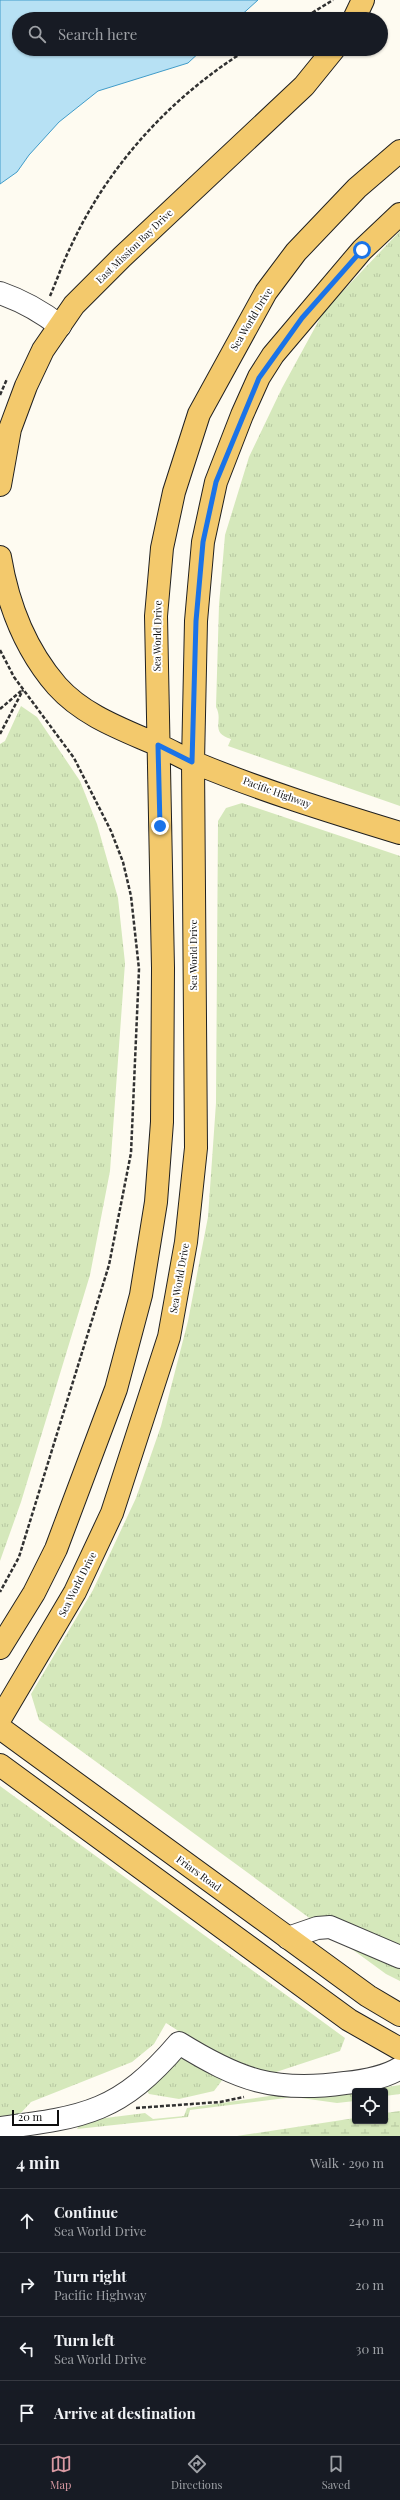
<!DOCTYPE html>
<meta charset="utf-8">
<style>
:root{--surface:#171b24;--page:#20242c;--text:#f1f3f6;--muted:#9ea1a6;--line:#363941;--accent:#d899a2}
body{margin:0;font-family:"Playfair Display",serif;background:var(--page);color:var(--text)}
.controls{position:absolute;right:12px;bottom:12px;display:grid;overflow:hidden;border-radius:4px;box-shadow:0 1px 3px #0004}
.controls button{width:36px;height:36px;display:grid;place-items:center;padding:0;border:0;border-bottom:1px solid var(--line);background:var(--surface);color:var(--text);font:20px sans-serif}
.scale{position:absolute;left:12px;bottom:10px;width:47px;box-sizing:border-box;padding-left:4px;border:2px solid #0f0f0f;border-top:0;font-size:11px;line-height:14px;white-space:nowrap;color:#0f0f0f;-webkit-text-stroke:3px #fff;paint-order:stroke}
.stop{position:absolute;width:12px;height:12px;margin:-9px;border:3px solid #1a73e8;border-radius:50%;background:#fff}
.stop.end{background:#1a73e8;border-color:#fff;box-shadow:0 1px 4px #0008}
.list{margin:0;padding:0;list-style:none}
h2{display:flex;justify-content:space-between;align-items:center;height:52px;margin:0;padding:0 16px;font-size:17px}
h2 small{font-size:13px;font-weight:400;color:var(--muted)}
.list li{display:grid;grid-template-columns:26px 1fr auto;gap:12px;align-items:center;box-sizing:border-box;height:64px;padding:0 16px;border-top:1px solid var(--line)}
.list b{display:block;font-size:15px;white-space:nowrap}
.list p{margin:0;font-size:13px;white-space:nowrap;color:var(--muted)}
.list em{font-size:13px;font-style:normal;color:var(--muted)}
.icon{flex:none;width:22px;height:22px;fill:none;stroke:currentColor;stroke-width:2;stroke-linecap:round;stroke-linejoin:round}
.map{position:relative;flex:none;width:400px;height:2136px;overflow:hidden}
.search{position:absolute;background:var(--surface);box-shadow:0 1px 3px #0004;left:12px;right:12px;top:12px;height:44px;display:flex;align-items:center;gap:10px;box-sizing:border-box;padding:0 14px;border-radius:22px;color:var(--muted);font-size:15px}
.sheet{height:308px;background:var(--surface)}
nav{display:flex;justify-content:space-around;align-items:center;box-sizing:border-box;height:56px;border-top:1px solid var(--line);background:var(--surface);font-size:11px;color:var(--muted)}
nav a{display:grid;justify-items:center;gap:2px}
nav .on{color:var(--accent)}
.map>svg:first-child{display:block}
.grass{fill:url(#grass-tufts)}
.wetland{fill:url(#wetland-marsh)}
.water{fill:#b7e1f4;stroke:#419cc9}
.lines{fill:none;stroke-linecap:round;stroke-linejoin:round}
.minor-casing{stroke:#424242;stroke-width:24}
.major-casing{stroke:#202020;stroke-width:24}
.path{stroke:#313131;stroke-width:2.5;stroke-dasharray:4 2;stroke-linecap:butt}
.minor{stroke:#fff;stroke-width:22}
.major{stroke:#f3c96c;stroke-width:22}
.route{stroke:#1a73e8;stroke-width:5}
.labels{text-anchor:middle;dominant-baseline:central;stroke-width:4;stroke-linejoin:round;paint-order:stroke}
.street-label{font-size:10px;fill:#0f0f0f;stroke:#fff}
</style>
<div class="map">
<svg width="400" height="2136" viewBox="0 0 400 2136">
<defs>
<pattern id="grass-tufts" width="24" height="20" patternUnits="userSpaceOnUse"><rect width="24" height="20" fill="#d5e8bb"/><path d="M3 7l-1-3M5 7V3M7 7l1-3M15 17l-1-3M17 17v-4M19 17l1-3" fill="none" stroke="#b6c6a0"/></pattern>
<pattern id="wetland-marsh" width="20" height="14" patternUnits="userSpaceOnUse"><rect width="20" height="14" fill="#d5e8bb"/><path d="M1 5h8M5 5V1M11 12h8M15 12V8" fill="none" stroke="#b6c6a0"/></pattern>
</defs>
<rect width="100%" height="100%" fill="#fefbf1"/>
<path class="grass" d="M 400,231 L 400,806 L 228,746 L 231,739 C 209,732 224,721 216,707 L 219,605 L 225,535 L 249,457 L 282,388 L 324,311 Z
M 21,706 L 37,717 L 80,781 L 97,824 L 118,898 L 125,963 L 110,1171 L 90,1275 L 21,1502 L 0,1561 L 0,744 L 5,741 Z
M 242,803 L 400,856 L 400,1981 L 386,1974 L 39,1720 L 31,1694 L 93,1590 L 136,1498 L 161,1426 L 188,1321 L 208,1217 L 216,1103 L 218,821 L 226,808 Z
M 0,1786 L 345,2038 L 340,2051 L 267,2075 L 210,2051 L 166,2023 L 154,2044 L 132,2062 L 31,2102 L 19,2115 L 0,2116 Z
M 179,2055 L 223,2079 L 214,2091 L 179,2099 L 149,2094 L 146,2090 Z
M 400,2085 L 400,2094 L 385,2096 L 385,2091 L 362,2091 Z
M 355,2092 L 355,2101 L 337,2103 L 294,2097 L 190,2110 L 188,2117 L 77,2129 L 82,2121 L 145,2113 L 153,2119 L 184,2116 L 187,2108 L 290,2093 Z"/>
<path class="wetland" d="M 400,2111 L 400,2136 L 237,2136 L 355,2118 L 355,2121 L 385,2121 L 385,2113 Z"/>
<path class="water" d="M 0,0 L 258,0 L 237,19 L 19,19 L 19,49 L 203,49 L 188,63 L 98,91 L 59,122 L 29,155 L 17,172 L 0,184 Z"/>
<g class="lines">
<defs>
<path id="minor" d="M 0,293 C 23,301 41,311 60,326
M 288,1938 L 317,1928 L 330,1927 L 400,1957
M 0,2128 C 86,2117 120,2112 179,2043 C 239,2080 274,2093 345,2083 C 364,2081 384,2078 400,2068"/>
<path id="major" d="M 354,19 L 363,0
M 0,485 L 10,429 L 26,386 L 43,350 L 74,305 L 122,257 L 304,86 L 334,49
M 0,557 C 8,605 25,649 57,686 C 84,716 122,729 158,745 C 170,750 181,757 193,762 C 260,790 331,812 400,833
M 0,1648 L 34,1593 L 56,1549 L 116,1389 L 141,1295 L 156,1202 L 162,1122 L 163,968 L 156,616 L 162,548 L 174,492 L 199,414 L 266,292 L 296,252 L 357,188 L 400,151
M 0,1719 L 75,1592 L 112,1513 L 169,1337 L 186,1242 L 196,1148 L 193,762 L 196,621 L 203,542 L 216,482 L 242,415 L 259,377 L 273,355 L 362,250 L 400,214
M 0,1728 L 368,1996 L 400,2015
M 0,1765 L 349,2020 L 400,2049"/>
</defs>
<use href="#minor" class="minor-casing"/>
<use href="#major" class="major-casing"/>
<path class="path" d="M 302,19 L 333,0
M 50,296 C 57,280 63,262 71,246 C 109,164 172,96 248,49
M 0,395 L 7,379
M 0,650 L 14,677 L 74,758 L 111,831 L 123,862 L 131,896 L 139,969 L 131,1153 L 109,1265 L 19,1557 L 0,1592
M 0,709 L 21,691
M 0,734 L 23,690
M 136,2108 L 220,2102 L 244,2097"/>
<use href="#minor" class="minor"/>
<use href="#major" class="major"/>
</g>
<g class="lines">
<path class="route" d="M 160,826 L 158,745 L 192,762 L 196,621 L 203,542 L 216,482 L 259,378 L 302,318 L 362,250"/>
</g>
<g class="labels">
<g class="street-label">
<text transform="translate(134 246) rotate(-44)">East Mission Bay Drive</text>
<text transform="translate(251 319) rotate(-59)">Sea World Drive</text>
<text transform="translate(157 636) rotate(-89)">Sea World Drive</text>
<text transform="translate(277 792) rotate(20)">Pacific Highway</text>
<text transform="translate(193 955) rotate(-90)">Sea World Drive</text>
<text transform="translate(179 1278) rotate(-80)">Sea World Drive</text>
<text transform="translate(77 1584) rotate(-63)">Sea World Drive</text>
<text transform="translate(199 1873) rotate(36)">Friars Road</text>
</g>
</g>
</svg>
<div class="controls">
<button><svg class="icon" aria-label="locate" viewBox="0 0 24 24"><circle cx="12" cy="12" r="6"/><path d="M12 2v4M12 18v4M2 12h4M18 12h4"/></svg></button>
</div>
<div class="scale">20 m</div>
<div class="stop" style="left:362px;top:250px"></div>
<div class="stop end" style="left:160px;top:826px"></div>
<div class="search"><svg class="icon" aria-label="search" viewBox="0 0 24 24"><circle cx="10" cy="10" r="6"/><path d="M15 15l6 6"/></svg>Search here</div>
</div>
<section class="sheet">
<h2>4 min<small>Walk · 290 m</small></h2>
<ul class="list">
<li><svg class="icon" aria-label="ahead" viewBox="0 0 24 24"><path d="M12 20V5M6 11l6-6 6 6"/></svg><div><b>Continue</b><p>Sea World Drive</p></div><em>240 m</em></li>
<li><svg class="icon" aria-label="right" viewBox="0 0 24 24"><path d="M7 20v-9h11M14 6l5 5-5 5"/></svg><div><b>Turn right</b><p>Pacific Highway</p></div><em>20 m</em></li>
<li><svg class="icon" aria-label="left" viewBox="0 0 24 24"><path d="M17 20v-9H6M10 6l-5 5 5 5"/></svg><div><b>Turn left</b><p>Sea World Drive</p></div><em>30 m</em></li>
<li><svg class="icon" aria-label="arrive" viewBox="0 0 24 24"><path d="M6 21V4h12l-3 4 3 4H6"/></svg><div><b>Arrive at destination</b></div></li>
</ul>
</section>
<nav>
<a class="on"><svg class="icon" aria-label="map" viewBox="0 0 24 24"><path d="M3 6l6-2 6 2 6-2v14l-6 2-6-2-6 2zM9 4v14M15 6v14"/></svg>Map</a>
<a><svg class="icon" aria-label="directions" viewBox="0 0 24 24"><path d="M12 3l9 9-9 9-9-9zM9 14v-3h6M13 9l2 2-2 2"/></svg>Directions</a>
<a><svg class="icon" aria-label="saved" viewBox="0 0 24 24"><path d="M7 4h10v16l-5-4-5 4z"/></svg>Saved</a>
</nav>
